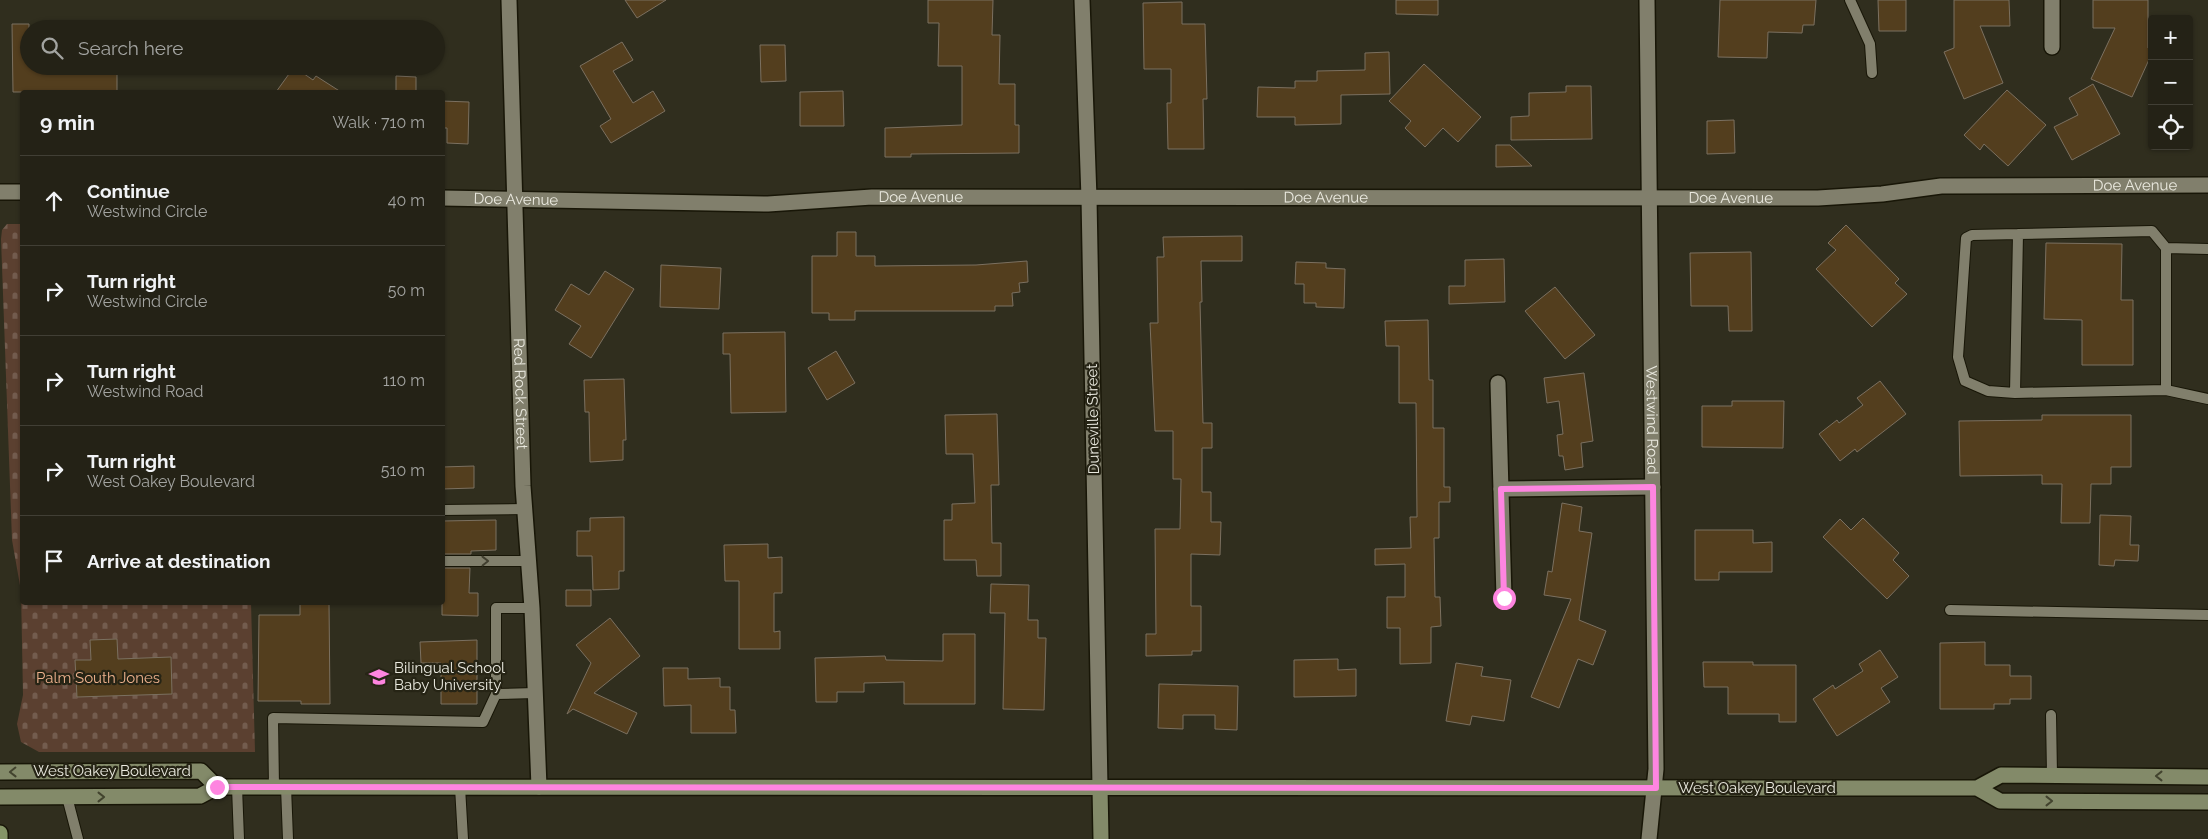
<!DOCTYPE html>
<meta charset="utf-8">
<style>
:root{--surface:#242216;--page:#302f23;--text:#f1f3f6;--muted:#a3a4a1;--line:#413f35}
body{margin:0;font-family:Raleway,sans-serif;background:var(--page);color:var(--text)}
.controls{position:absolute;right:15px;top:15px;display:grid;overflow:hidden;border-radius:5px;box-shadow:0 1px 4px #0004}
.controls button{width:45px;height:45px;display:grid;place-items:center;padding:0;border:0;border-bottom:1px solid var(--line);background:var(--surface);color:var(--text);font:25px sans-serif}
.stop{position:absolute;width:15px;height:15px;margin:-11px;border:4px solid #fe85e0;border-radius:50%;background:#fff}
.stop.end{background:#fe85e0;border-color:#fff;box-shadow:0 1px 5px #0008}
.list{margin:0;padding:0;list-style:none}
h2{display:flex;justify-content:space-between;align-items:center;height:65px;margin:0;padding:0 20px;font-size:21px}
h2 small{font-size:16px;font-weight:400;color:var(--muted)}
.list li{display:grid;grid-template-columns:32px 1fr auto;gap:15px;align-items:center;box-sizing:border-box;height:90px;padding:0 20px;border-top:1px solid var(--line)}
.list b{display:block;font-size:19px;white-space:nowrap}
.list p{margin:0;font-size:16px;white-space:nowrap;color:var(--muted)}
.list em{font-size:16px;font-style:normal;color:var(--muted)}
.icon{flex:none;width:28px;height:28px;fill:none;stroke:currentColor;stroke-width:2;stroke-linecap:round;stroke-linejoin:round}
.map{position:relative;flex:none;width:2208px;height:839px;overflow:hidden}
.search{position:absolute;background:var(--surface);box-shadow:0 1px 4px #0004;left:20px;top:20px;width:425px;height:55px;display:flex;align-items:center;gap:12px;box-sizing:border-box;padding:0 18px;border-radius:28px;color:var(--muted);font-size:19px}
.panel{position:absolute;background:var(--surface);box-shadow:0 1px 4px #0004;left:20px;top:90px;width:425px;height:515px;border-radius:5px}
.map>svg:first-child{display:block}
.cemetery{fill:url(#cemetery-stones)}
.building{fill:#533e1e;stroke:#7b7060}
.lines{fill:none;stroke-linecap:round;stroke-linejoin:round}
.lane-casing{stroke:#181607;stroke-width:12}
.street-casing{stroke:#181607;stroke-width:18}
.secondary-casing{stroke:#181607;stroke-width:18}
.primary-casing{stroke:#181607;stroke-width:18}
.lane{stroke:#817f6c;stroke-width:10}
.street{stroke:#817f6c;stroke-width:15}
.secondary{stroke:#838a69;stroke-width:15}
.primary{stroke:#859567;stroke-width:15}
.oneway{stroke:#413f2f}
.oneway2{stroke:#42432e}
.route{stroke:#fe85e0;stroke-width:6}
.labels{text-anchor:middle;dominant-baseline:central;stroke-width:4.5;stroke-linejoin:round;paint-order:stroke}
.street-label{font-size:15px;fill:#eae9df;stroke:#262415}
.poi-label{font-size:15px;fill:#eae9df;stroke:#262415;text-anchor:start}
.park-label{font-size:15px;fill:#edb18d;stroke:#262415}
</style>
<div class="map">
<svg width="2208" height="839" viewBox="0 0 2208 839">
<defs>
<pattern id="cemetery-stones" width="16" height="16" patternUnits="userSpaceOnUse" patternTransform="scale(1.25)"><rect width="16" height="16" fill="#5b4030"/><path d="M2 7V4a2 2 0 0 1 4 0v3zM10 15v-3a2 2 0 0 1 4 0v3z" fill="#735c4e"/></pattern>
</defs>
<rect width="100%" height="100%" fill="#302e1e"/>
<path class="cemetery" d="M 7,224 L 22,224 L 22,602 L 251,603 L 255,752 L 39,752 L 21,742 L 17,724 L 23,695 L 21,591 L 12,540 L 1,239 L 2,230 Z"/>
<path class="building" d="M 625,0 L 666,0 L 637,18 Z
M 928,0 L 993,0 L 992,35 L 1000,35 L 999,84 L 1015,84 L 1015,125 L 1019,125 L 1019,153 L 911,154 L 911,157 L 885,157 L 885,128 L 962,125 L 962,66 L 938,66 L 939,23 L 928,23 Z
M 1396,0 L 1438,0 L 1438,15 L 1396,14 Z
M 1720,0 L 1816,0 L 1814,25 L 1803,25 L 1802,33 L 1768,32 L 1767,58 L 1718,57 Z
M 1878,0 L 1906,0 L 1906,31 L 1879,31 Z
M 1954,0 L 2009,0 L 2010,26 L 1980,26 L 2003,83 L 1964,99 L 1944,52 L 1954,48 Z
M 2093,0 L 2148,0 L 2148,48 L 2152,49 L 2152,53 L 2132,97 L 2091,79 L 2115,28 L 2093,28 Z
M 1182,2 L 1182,24 L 1205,24 L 1207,99 L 1203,99 L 1204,149 L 1168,149 L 1167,103 L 1171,103 L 1171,69 L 1144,69 L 1143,3 Z
M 12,24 L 29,24 L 29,66 L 117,66 L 117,92 L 13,92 Z
M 622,42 L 633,60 L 613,71 L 633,103 L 653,91 L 665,111 L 611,143 L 600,126 L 611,119 L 580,66 Z
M 760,45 L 785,45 L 786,81 L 761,82 Z
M 1389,52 L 1390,94 L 1341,95 L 1341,124 L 1295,125 L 1295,117 L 1257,117 L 1258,87 L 1295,88 L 1295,81 L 1317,81 L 1317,71 L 1365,70 L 1365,53 Z
M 1424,64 L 1481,117 L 1458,142 L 1443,128 L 1425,147 L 1405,128 L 1411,121 L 1389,101 Z
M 294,67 L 313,80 L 316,76 L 341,92 L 276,92 Z
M 396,76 L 416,77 L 416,92 L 396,92 Z
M 2093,84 L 2120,134 L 2072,160 L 2054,127 L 2078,115 L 2069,98 Z
M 1566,86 L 1591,86 L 1592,139 L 1511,140 L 1511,117 L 1529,116 L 1529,93 L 1566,92 Z
M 2007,90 L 2046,125 L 2008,166 L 1984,144 L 1980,150 L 1964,135 Z
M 843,91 L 844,126 L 800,126 L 800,92 Z
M 442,101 L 469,102 L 468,144 L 447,143 L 447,128 L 442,128 Z
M 1734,120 L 1735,153 L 1707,154 L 1707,121 Z
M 1496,145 L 1510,145 L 1532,166 L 1496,167 Z
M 1846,225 L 1899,279 L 1895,283 L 1907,294 L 1872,327 L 1816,269 L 1836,250 L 1828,243 Z
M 837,232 L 856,232 L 856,256 L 875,256 L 875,266 L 976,265 L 1027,261 L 1028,282 L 1019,283 L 1020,292 L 1012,293 L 1013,306 L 995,306 L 995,311 L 855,311 L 855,320 L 829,320 L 829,313 L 812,313 L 812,256 L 837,256 Z
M 1242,236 L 1242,261 L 1201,261 L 1202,302 L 1200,302 L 1203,423 L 1212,423 L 1212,448 L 1202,448 L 1202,492 L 1211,492 L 1211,522 L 1221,522 L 1220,555 L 1191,554 L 1191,606 L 1201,606 L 1201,651 L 1192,651 L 1192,655 L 1146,656 L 1146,634 L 1156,634 L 1155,529 L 1180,529 L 1181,479 L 1173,479 L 1173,431 L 1155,431 L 1150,323 L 1158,323 L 1157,257 L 1164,257 L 1163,237 Z
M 2046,243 L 2122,244 L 2121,300 L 2133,300 L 2133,365 L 2082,365 L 2082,320 L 2044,319 Z
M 1751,252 L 1752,331 L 1729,331 L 1728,306 L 1691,306 L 1690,253 Z
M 1504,259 L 1505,302 L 1449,304 L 1449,286 L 1465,286 L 1465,260 Z
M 1296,262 L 1326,263 L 1326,268 L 1345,269 L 1344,308 L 1316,307 L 1316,303 L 1304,303 L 1304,284 L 1295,284 Z
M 661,265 L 721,268 L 719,309 L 660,307 Z
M 605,271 L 634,289 L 591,358 L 569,344 L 581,326 L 555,310 L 571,284 L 589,295 Z
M 1555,287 L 1595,335 L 1565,359 L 1525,311 Z
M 1428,320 L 1429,380 L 1433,380 L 1433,428 L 1444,428 L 1444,487 L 1450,487 L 1450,502 L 1439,502 L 1439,538 L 1434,538 L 1435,597 L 1440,597 L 1441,626 L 1431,627 L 1431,663 L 1400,664 L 1400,628 L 1387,628 L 1387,597 L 1405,597 L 1405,564 L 1375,565 L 1375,549 L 1411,548 L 1410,517 L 1417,517 L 1416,403 L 1399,403 L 1399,346 L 1386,346 L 1385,321 Z
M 785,332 L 786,412 L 731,413 L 730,354 L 723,354 L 723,333 Z
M 836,351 L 855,383 L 827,400 L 808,368 Z
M 1584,373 L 1593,441 L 1581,443 L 1583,467 L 1565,470 L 1563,456 L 1559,456 L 1557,435 L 1563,434 L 1559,401 L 1547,403 L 1544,378 Z
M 624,379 L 626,440 L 623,440 L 623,460 L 590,462 L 589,412 L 585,412 L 584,380 Z
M 1880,381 L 1906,414 L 1857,452 L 1855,449 L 1840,461 L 1819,434 L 1837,420 L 1839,423 L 1863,405 L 1857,398 Z
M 1732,401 L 1784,401 L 1783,448 L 1702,447 L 1702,406 L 1732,406 Z
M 997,414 L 999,485 L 991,485 L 992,543 L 1001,543 L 1001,576 L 977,576 L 976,560 L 944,560 L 944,520 L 952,520 L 952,504 L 975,503 L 973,454 L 946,454 L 945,415 Z
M 2042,415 L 2131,415 L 2131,467 L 2111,467 L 2111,484 L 2091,484 L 2090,523 L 2061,523 L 2062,484 L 2042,484 L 2042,475 L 1960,476 L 1959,421 L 2042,420 Z
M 474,466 L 474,488 L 442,489 L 442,467 Z
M 1562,503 L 1582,507 L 1579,531 L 1592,533 L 1579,620 L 1606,631 L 1593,665 L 1578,659 L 1559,708 L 1531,697 L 1571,599 L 1544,595 L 1548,571 L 1552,572 Z
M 2100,515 L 2131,516 L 2130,545 L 2139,545 L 2138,561 L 2115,560 L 2114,566 L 2099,565 Z
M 624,517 L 624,571 L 619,571 L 619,589 L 593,590 L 592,556 L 577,556 L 577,531 L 590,531 L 590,518 Z
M 1863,518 L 1899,553 L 1893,560 L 1909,576 L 1887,599 L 1823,537 L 1840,519 L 1851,530 Z
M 496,520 L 496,550 L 471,551 L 471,554 L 442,554 L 442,521 Z
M 1695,530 L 1753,530 L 1753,543 L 1772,542 L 1772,572 L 1719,572 L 1719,580 L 1695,580 Z
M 768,544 L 768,558 L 782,557 L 782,593 L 774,593 L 774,632 L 780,631 L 780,649 L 739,649 L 739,581 L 725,581 L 724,545 Z
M 442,568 L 470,568 L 469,593 L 478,593 L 478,616 L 442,615 Z
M 991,584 L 1029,585 L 1028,620 L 1038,620 L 1038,638 L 1046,638 L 1044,710 L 1003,709 L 1005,613 L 990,613 Z
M 566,590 L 591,590 L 591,606 L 566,606 Z
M 300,602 L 329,602 L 330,704 L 301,704 L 301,701 L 258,701 L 259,615 L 300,615 Z
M 610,618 L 640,656 L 594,693 L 637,713 L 627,734 L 573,709 L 567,714 L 591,663 L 576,645 Z
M 943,634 L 975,634 L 975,704 L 904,704 L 904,682 L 864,683 L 864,692 L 837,692 L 837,702 L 816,702 L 815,658 L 885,656 L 886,660 L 943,661 Z
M 117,639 L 118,659 L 171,657 L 172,694 L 77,697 L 75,660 L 91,660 L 90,640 Z
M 477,640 L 477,704 L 441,704 L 441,663 L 421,663 L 420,642 Z
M 1985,642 L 1985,665 L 2010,665 L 2010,676 L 2031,676 L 2031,699 L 2010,699 L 2010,704 L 1994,704 L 1994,709 L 1940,709 L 1940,643 Z
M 1880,650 L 1898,677 L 1881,688 L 1890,702 L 1837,736 L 1813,699 L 1833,685 L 1835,689 L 1863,671 L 1859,664 Z
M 1338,659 L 1338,670 L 1356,669 L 1356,696 L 1294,697 L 1294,660 Z
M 1703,662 L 1753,662 L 1753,665 L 1796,665 L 1796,722 L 1779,722 L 1779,714 L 1728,714 L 1728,687 L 1704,687 Z
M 1456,663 L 1483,667 L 1481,676 L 1511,680 L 1504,721 L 1472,716 L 1470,725 L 1446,721 Z
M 663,668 L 688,668 L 688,679 L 720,678 L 720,687 L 730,687 L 730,710 L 735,710 L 736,733 L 691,733 L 691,705 L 664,706 Z
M 1159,684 L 1238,686 L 1237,730 L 1215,729 L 1215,715 L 1183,715 L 1183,729 L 1158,728 Z"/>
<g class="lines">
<defs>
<path id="lane" d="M 1850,0 L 1870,44 L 1872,73
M 2166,248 L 2208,249
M 2166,390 L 2166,248 L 2152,231 L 2018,234 L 2015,393 L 2166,390 L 2208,399
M 2015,393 L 1988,391 L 1965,381 L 1958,357 L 1966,238 L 1972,235 L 2018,234
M 442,510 L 526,509
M 442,561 L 528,561
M 1950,610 L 2208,615
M 496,694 L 535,693
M 2051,715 L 2052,775
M 237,787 L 239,839
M 274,787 L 273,718 L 483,722 L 496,694 L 496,608 L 532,608
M 286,787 L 288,839
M 460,787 L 463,839
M 67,797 L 78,839"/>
<g id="street">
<path id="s1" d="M 509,0 L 523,486 L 532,608 L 539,787"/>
<path d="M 1082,0 L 1089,198 L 1100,787"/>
<path id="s2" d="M 1647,0 L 1656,769 L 1649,839"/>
<path d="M 2052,0 L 2052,47"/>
<path d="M 0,192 L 22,192"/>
<path id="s3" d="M 442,198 L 768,204 L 872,197 L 1818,198 L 1882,194 L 1941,186 L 2208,185"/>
<path d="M 1498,383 L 1504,598"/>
<path d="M 1501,489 L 1653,487"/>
</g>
<path id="secondary" d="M 0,772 L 201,771 L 217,787
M 1100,787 L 1101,839
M 1977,788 L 2000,801 L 2208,802
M 0,797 L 200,796 L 217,787 L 1977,788 L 2001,775 L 2208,777"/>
<path id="primary" d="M 0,833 L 0,839"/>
</defs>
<use href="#lane" class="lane-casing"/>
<use href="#street" class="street-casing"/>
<use href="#secondary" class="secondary-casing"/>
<use href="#primary" class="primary-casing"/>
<use href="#lane" class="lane"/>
<use href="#street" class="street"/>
<use href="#secondary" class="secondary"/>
<use href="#primary" class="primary"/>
</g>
<defs><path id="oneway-chevron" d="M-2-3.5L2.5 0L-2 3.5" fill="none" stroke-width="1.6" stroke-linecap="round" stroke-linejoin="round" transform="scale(1.25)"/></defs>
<use class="oneway" href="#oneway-chevron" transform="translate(485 561) rotate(-1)"/>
<g class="oneway2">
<use href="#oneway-chevron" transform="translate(13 772) rotate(179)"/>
<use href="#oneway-chevron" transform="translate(2159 776) rotate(-180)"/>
<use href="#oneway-chevron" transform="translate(101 797)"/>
<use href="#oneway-chevron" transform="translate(2049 801)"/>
</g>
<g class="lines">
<path class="route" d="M 217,787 L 1656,788 L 1653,487 L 1501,489 L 1504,598"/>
</g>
<defs>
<symbol id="school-bare" viewBox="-9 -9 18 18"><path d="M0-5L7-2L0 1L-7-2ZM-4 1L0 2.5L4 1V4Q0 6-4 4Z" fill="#fe85e0" stroke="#262415" stroke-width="2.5" paint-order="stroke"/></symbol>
</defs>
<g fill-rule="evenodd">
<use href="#school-bare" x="365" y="663" width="28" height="28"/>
</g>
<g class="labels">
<g class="street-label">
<text stroke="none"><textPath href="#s3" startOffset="1694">Doe Avenue</textPath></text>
<text stroke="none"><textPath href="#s3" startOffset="479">Doe Avenue</textPath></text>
<text stroke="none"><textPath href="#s3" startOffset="884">Doe Avenue</textPath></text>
<text stroke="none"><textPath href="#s3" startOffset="1289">Doe Avenue</textPath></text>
<text stroke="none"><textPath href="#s3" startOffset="74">Doe Avenue</textPath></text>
<text stroke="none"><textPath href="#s1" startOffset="394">Red Rock Street</textPath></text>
<text transform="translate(1093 419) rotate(-91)">Duneville Street</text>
<text stroke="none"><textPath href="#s2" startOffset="420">Westwind Road</textPath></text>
<text x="112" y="771">West Oakey Boulevard</text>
<text x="1757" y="788">West Oakey Boulevard</text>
</g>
<g class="poi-label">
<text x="394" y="668">Bilingual School<tspan x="394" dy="17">Baby University</tspan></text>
</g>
<g class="park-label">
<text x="98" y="678">Palm South Jones</text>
</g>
</g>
</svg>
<div class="controls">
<button>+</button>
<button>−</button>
<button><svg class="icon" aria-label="locate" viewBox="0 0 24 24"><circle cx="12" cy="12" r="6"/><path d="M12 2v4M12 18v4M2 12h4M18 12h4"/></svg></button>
</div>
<div class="stop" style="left:1504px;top:598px"></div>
<div class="stop end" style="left:217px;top:787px"></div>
<div class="search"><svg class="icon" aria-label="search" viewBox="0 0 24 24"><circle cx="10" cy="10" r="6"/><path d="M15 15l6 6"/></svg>Search here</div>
<section class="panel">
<h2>9 min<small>Walk · 710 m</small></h2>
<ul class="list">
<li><svg class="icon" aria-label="ahead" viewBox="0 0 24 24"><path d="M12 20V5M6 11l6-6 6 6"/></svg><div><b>Continue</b><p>Westwind Circle</p></div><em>40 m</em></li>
<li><svg class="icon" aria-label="right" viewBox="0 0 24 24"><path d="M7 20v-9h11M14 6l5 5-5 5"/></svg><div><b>Turn right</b><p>Westwind Circle</p></div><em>50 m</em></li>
<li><svg class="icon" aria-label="right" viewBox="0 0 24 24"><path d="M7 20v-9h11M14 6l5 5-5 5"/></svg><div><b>Turn right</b><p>Westwind Road</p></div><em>110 m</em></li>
<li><svg class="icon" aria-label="right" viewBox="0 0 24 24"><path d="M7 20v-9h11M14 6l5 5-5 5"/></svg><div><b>Turn right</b><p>West Oakey Boulevard</p></div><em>510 m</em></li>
<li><svg class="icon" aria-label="arrive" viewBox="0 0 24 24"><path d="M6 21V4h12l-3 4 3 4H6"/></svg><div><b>Arrive at destination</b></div></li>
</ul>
</section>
</div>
